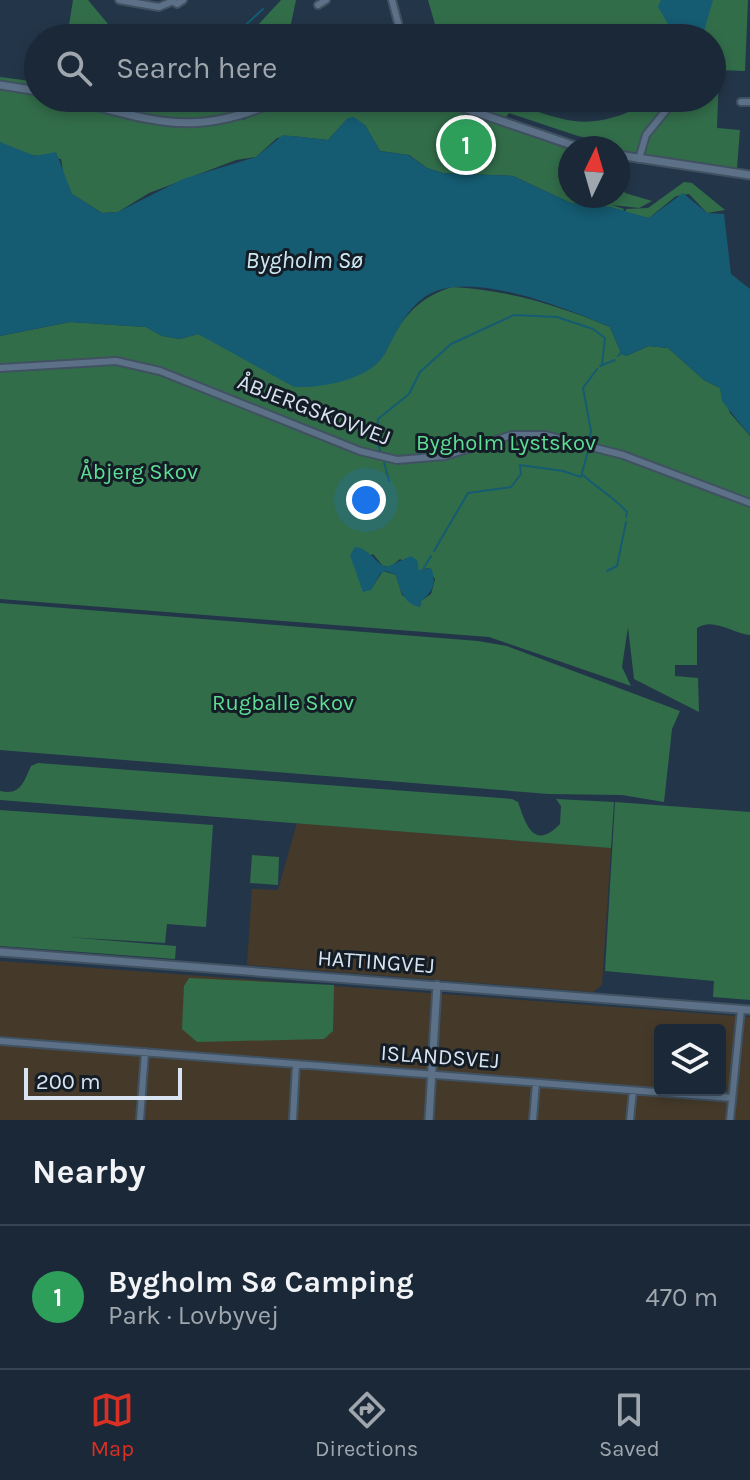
<!DOCTYPE html>
<meta charset="utf-8">
<style>
:root{--surface:#1a2837;--page:#273442;--text:#f1f3f6;--muted:#9fa6ad;--line:#384452;--accent:#d93025}
body{margin:0;font-family:Karla,sans-serif;background:var(--page);color:var(--text)}
.controls{position:absolute;right:24px;bottom:24px;display:grid;overflow:hidden;border-radius:8px;box-shadow:0 4px 12px #0003}
.controls button{width:72px;height:72px;display:grid;place-items:center;padding:0;border:0;border-bottom:2px solid var(--line);background:var(--surface);color:var(--text);font:40px sans-serif}
.compass{position:absolute;left:558px;top:136px;width:72px;height:72px;border-radius:50%;background:var(--surface);box-shadow:0 4px 12px #0003;rotate:5deg}
.scale{position:absolute;left:24px;bottom:20px;width:158px;box-sizing:border-box;padding-left:8px;border:4px solid #d8e4f1;border-top:0;font-size:22px;line-height:28px;white-space:nowrap;color:#d8e4f1;-webkit-text-stroke:6px #141d26;paint-order:stroke}
.you{position:absolute;left:366px;top:500px;width:28px;height:28px;margin:-20px;border:6px solid #fff;border-radius:50%;background:#1a73e8;box-shadow:0 0 0 12px #1a73e833}
.badge{display:grid;place-items:center;width:52px;height:52px;border-radius:50%;background:var(--accent);color:#fff;font-size:26px;font-weight:700}
.pin{position:absolute;translate:-50% -50%;border:4px solid #fff;box-shadow:0 2px 8px #0006}
.list{margin:0;padding:0;list-style:none}
h2{display:flex;justify-content:space-between;align-items:center;height:104px;margin:0;padding:0 32px;font-size:34px}
h2 small{font-size:26px;font-weight:400;color:var(--muted)}
.list li{display:grid;grid-template-columns:52px 1fr auto;gap:24px;align-items:center;box-sizing:border-box;height:144px;padding:0 32px;border-top:2px solid var(--line)}
.list b{display:block;font-size:30px;white-space:nowrap}
.list p{margin:0;font-size:26px;white-space:nowrap;color:var(--muted)}
.list em{font-size:26px;font-style:normal;color:var(--muted)}
.icon{flex:none;width:44px;height:44px;fill:none;stroke:currentColor;stroke-width:2;stroke-linecap:round;stroke-linejoin:round}
.map{position:relative;flex:none;width:750px;height:1120px;overflow:hidden}
.search{position:absolute;background:var(--surface);box-shadow:0 4px 12px #0003;left:24px;right:24px;top:24px;height:88px;display:flex;align-items:center;gap:20px;box-sizing:border-box;padding:0 28px;border-radius:44px;color:var(--muted);font-size:30px}
.sheet{height:248px;background:var(--surface)}
nav{display:flex;justify-content:space-around;align-items:center;box-sizing:border-box;height:112px;border-top:2px solid var(--line);background:var(--surface);font-size:22px;color:var(--muted)}
nav a{display:grid;justify-items:center;gap:4px}
nav .on{color:var(--accent)}
.map>svg:first-child{display:block}
.industrial{fill:#453a2a;fill-rule:evenodd}
.green{fill:#326d4a;fill-rule:evenodd}
.water{fill:#155b71}
.lines{fill:none;stroke-linecap:round;stroke-linejoin:round}
.stream{stroke:#155b71;stroke-width:2}
.minor-casing{stroke:#405161;stroke-width:10}
.tertiary-casing{stroke:#405161;stroke-width:11}
.minor{stroke:#5c7187;stroke-width:6}
.tertiary{stroke:#5c7187;stroke-width:7}
.labels{text-anchor:middle;dominant-baseline:central;stroke-width:6;stroke-linejoin:round;paint-order:stroke}
.street-label{font-size:22px;fill:#d8e4f1;stroke:#141d26}
.park-label{font-size:22px;fill:#5ede94;stroke:#141d26}
.water-label{font-size:24px;font-style:italic;fill:#cee8f3;stroke:#141d26}
</style>
<div class="map">
<svg width="750" height="1120" viewBox="0 0 750 1120">
<rect width="100%" height="100%" fill="#233649"/>
<path class="industrial" d="M 297,823 L 611,848 L 602,985 L 593,992 L 247,965 L 252,889 L 278,890 Z
M 0,961 L 750,1017 L 750,1120 L 0,1120 ZM 660,1030 L 720,1030 L 720,1090 L 660,1090 Z"/>
<path class="green" d="M 73,0 L 88,0 L 113,30 L 134,38 L 67,38 Z
M 281,0 L 296,0 L 288,38 L 246,38 Z
M 428,0 L 748,0 L 745,71 L 719,70 L 717,128 L 740,130 L 737,168 L 642,154 C 646,129 668,120 679,98 L 712,98 L 712,38 L 666,38 L 667,24 L 590,25 L 555,38 L 439,38 Z
M 0,77 L 38,82 L 38,98 L 266,98 L 239,107 L 243,120 L 294,98 L 422,98 L 570,150 L 570,196 L 618,196 L 618,180 L 625,193 L 652,201 L 639,208 L 612,205 L 624,209 L 623,212 L 571,203 L 513,176 L 443,173 L 427,168 L 409,155 L 380,151 L 365,125 L 348,118 L 328,140 L 292,136 L 277,138 L 256,157 L 236,160 L 149,193 L 118,212 L 102,213 L 72,194 L 64,177 L 61,159 L 24,154 L 0,142 Z
M 450,98 L 522,98 L 524,107 C 577,126 596,128 647,104 L 650,98 L 674,98 L 649,126 L 638,154 L 618,150 L 615,144 L 578,136 L 509,113 L 506,117 Z
M 684,182 L 692,183 L 725,210 L 707,213 L 689,194 L 676,196 L 649,218 L 625,213 L 626,209 L 648,208 Z
M 452,287 C 508,290 558,305 610,327 L 621,353 L 626,356 L 649,346 L 668,348 L 704,380 L 720,388 L 730,413 L 750,436 L 750,635 C 732,633 713,617 697,628 L 697,665 L 675,665 L 675,676 L 698,678 L 699,712 L 634,679 L 628,627 L 622,667 L 631,686 L 489,637 L 0,599 L 0,336 L 70,322 L 146,327 L 162,336 L 180,339 L 198,334 L 384,355 C 399,321 416,298 452,287 ZM 373,554 L 383,566 L 390,567 L 400,559 L 419,571 L 428,568 L 435,579 L 431,594 L 421,601 L 420,607 L 402,595 L 396,575 L 383,571 L 373,586 L 363,591 L 354,564 Z
M 0,603 L 478,641 L 507,646 L 680,711 L 672,729 L 664,802 L 622,795 L 549,794 L 0,750 Z
M 38,763 L 512,799 L 518,802 C 525,822 533,852 560,824 L 561,806 L 556,799 L 614,802 L 611,848 L 0,800 L 0,791 C 21,796 24,781 31,766 Z
M 615,802 L 750,812 L 750,1000 L 713,997 L 714,981 L 605,971 Z
M 0,810 L 213,825 L 206,927 L 167,924 L 165,943 L 67,937 L 176,946 L 175,959 L 0,946 Z
M 252,855 L 279,857 L 278,885 L 250,883 Z
M 189,978 L 334,985 L 333,1031 L 324,1039 L 197,1042 L 182,1029 L 184,986 Z"/>
<path class="water" d="M 661,0 L 713,0 L 702,38 L 666,38 L 668,24 L 658,7 Z
M 354,117 L 365,125 L 380,151 L 408,155 L 427,168 L 443,173 L 513,176 L 571,203 L 611,207 L 649,218 L 683,193 L 707,213 L 724,214 L 731,274 L 750,289 L 750,436 L 722,401 L 720,388 L 704,380 L 668,348 L 649,346 L 626,356 L 621,353 L 610,327 C 567,309 469,268 426,296 C 404,311 397,333 384,355 C 369,380 321,388 294,387 L 198,334 L 180,339 L 162,336 L 146,327 L 70,322 L 0,336 L 0,142 L 35,156 L 56,152 L 72,194 L 102,213 L 118,212 L 183,179 L 256,157 L 283,135 L 328,140 L 348,118 Z
M 355,547 C 371,549 374,563 387,567 L 411,556 L 417,560 L 419,571 L 431,568 C 437,582 433,592 421,601 L 420,607 C 404,604 400,590 396,575 L 386,571 L 380,574 L 371,590 L 363,592 L 350,555 Z"/>
<g class="lines">
<path class="stream" d="M 237,33 L 263,9
M 618,356 L 621,353
M 600,366 L 615,360
M 589,441 L 591,431 L 583,388 L 597,369
M 381,453 L 377,442 L 378,419 L 409,394 L 420,372 L 451,344 L 514,315 L 557,317 L 593,329 L 605,338 L 602,364
M 384,462 L 389,481
M 583,475 C 598,489 614,497 627,512 L 626,517
M 434,551 L 468,493 L 511,487 L 521,474 L 520,465 L 563,471 L 581,477 L 588,451
M 422,571 L 431,556
M 607,571 L 617,566 L 626,522"/>
<defs>
<path id="minor" d="M 119,0 L 159,7 L 171,2
M 170,0 L 177,4 L 183,0
M 392,0 L 402,38
M 318,5 L 326,0
M 741,102 L 750,102
M 639,159 L 646,135 L 676,98
M 0,368 L 116,361 L 160,371 L 360,451 L 397,460 L 445,456 L 512,435 L 545,435 L 623,455 L 750,503
M 0,1041 L 732,1098
M 140,1120 L 145,1052
M 293,1120 L 296,1064
M 533,1120 L 536,1083
M 630,1120 L 633,1091
M 730,1120 L 741,1009"/>
<path id="tertiary" d="M 0,85 L 38,91
M 64,98 C 156,121 193,140 284,98
M 434,98 L 581,148
M 618,155 L 750,175
M 0,952 L 750,1010
M 429,1120 L 437,985"/>
</defs>
<use href="#minor" class="minor-casing"/>
<use href="#tertiary" class="tertiary-casing"/>
<use href="#minor" class="minor"/>
<use href="#tertiary" class="tertiary"/>
</g>
<g class="labels">
<g class="street-label">
<text transform="translate(314 410) rotate(21)">ÅBJERGSKOVVEJ</text>
<text transform="translate(376 962) rotate(4)">HATTINGVEJ</text>
<text transform="translate(440 1057) rotate(4)">ISLANDSVEJ</text>
</g>
<g class="park-label">
<text x="506" y="443">Bygholm Lystskov</text>
<text x="139" y="472">Åbjerg Skov</text>
<text x="283" y="703">Rugballe Skov</text>
</g>
<g class="water-label">
<text x="304" y="260">Bygholm Sø</text>
</g>
</g>
</svg>
<div class="controls">
<button><svg class="icon" aria-label="layers" viewBox="0 0 24 24"><path d="M12 4l9 5-9 5-9-5zM3 14l9 5 9-5"/></svg></button>
</div>
<svg class="compass" viewBox="-18 -18 36 36"><path d="M0-13l5 13h-10z" fill="#e53935"/><path d="M0 13l5-13h-10z" fill="#9fa6ad"/></svg>
<div class="scale">200 m</div>
<div class="you"></div>
<div class="pin badge" style="left:466px;top:145px;background:#2e9e5b">1</div>
<div class="search"><svg class="icon" aria-label="search" viewBox="0 0 24 24"><circle cx="10" cy="10" r="6"/><path d="M15 15l6 6"/></svg>Search here</div>
</div>
<section class="sheet">
<h2>Nearby<small></small></h2>
<ul class="list">
<li><span class="badge" style="background:#2e9e5b">1</span><div><b>Bygholm Sø Camping</b><p>Park · Lovbyvej</p></div><em>470 m</em></li>
</ul>
</section>
<nav>
<a class="on"><svg class="icon" aria-label="map" viewBox="0 0 24 24"><path d="M3 6l6-2 6 2 6-2v14l-6 2-6-2-6 2zM9 4v14M15 6v14"/></svg>Map</a>
<a><svg class="icon" aria-label="directions" viewBox="0 0 24 24"><path d="M12 3l9 9-9 9-9-9zM9 14v-3h6M13 9l2 2-2 2"/></svg>Directions</a>
<a><svg class="icon" aria-label="saved" viewBox="0 0 24 24"><path d="M7 4h10v16l-5-4-5 4z"/></svg>Saved</a>
</nav>
